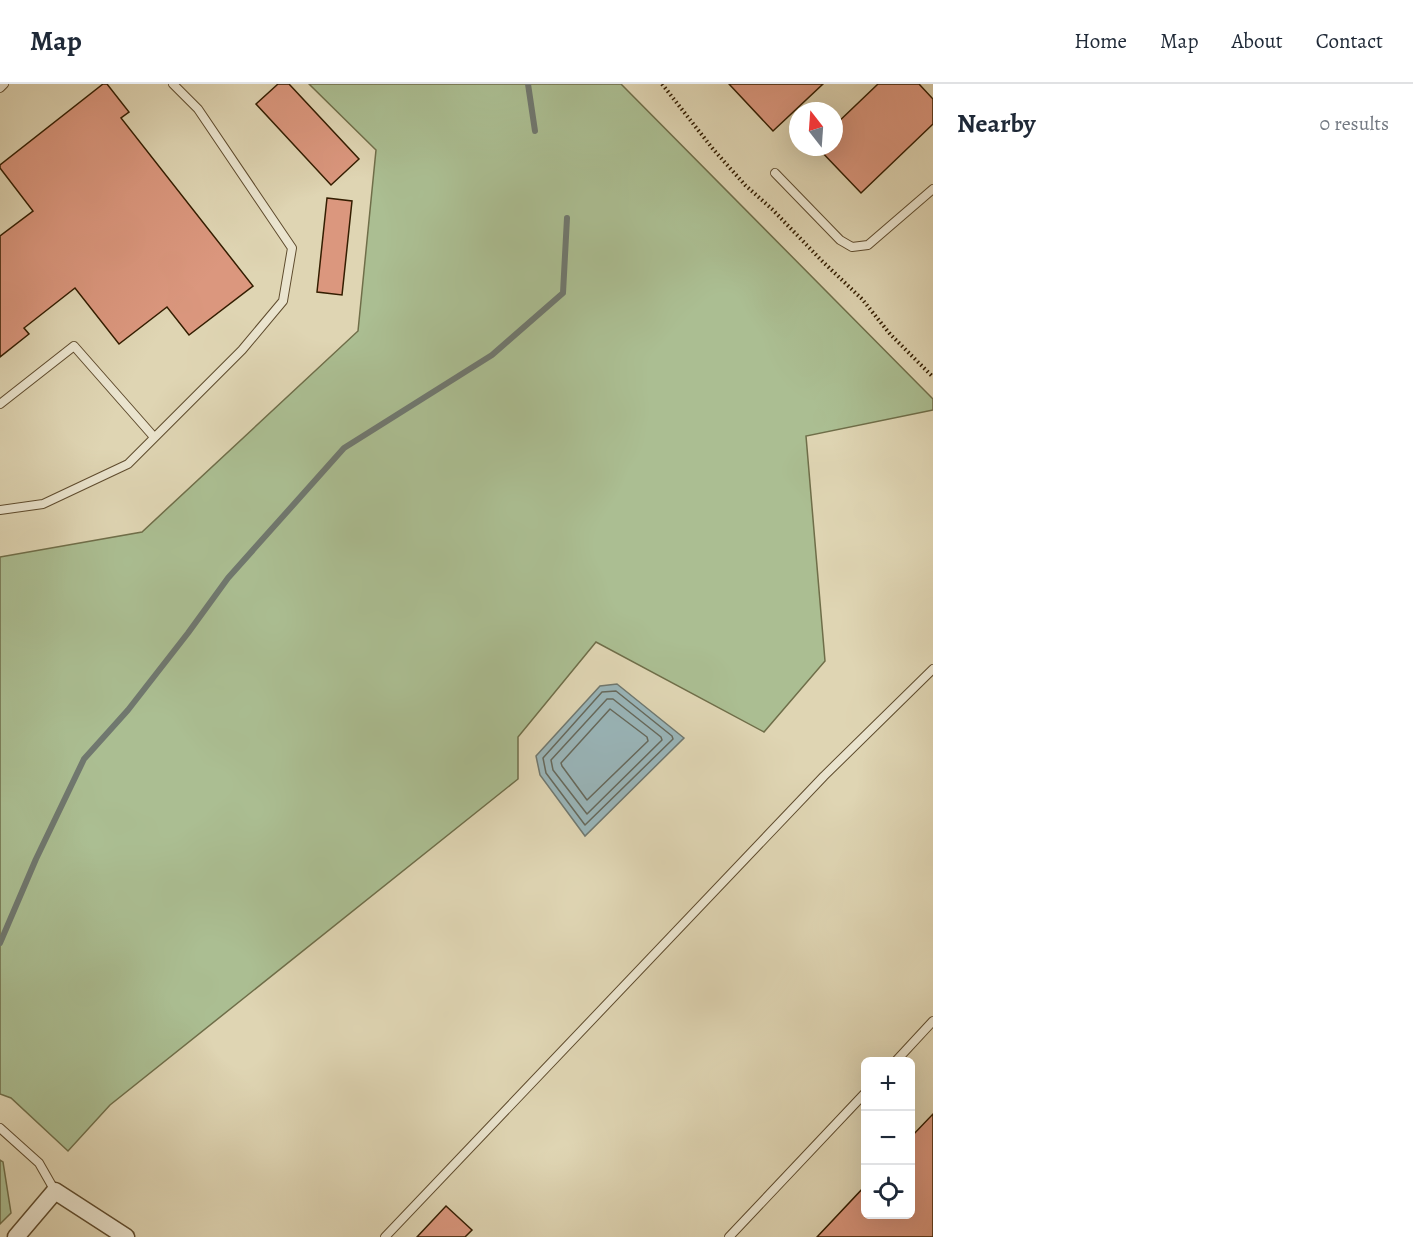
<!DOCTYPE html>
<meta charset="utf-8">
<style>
:root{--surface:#fff;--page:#f6f6f7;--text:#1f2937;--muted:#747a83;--line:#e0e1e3}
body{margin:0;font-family:Alegreya,serif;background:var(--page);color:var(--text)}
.controls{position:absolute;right:18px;bottom:18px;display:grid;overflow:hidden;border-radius:9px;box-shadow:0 6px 24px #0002}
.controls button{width:54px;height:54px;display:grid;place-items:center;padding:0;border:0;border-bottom:2px solid var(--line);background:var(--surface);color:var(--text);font:30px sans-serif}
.compass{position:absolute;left:789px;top:18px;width:54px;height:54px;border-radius:50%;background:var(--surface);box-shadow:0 6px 24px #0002;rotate:343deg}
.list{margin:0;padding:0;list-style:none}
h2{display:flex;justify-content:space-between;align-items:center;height:78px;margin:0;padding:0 24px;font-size:26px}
h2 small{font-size:20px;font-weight:400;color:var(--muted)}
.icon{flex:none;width:33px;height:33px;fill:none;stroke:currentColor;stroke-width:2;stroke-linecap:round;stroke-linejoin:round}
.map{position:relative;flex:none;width:933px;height:1153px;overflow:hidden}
header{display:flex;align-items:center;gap:36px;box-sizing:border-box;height:84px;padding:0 30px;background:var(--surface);border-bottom:2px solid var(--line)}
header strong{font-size:28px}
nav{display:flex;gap:33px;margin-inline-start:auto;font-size:21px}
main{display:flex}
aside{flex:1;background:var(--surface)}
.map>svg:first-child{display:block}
.green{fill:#abbe92;stroke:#6f6e49;stroke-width:1.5}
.water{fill:#99b5b9;stroke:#70786f;stroke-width:1.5}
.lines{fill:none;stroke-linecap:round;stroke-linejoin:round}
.shore{stroke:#66695c;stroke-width:1.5}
.stream{stroke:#70786f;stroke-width:6}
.building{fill:#db977e;stroke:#331d00;stroke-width:1.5}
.service-casing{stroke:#5e4b2d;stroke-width:10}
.minor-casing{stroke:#5e4b2d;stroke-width:19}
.path{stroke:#331d00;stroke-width:4;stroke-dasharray:1.5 3;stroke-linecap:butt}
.service{stroke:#eae4ce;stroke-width:8}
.minor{stroke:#eae4ce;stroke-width:16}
</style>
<header>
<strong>Map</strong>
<nav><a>Home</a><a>Map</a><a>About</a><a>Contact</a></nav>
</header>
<main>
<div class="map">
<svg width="933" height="1153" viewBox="0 0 933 1153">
<rect width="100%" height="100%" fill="#dfd5b3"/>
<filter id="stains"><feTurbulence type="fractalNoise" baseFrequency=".00333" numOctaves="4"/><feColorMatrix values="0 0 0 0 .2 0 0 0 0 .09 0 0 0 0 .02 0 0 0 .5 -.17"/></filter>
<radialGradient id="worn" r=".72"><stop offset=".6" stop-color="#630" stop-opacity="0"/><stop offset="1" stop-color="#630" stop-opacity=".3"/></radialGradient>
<path class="green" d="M 309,0 L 621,0 L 933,315 L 933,326 L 806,352 L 825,577 L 764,648 L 596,558 L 518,653 L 518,695 L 110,1021 L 68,1067 L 11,1014 L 0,1010 L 0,473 L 142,448 L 358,247 L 376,66 Z
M 0,1076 L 3,1078 L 11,1129 L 0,1140 Z"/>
<path class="water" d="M 617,600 L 684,654 L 585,752 L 540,691 L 536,672 L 600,602 Z"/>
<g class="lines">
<path class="shore" d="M 616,607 L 672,652 L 673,655 L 585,741 L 546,689 L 543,674 L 602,608 Z
M 607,615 L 613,615 L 661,653 L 662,656 L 587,730 L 553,686 L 551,676 Z
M 610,625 L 647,653 L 648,657 L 587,716 L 562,682 L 561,679 Z"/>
<path class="stream" d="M 528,0 L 535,47
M 0,859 L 36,775 L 84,675 L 128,626 L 188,549 L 228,494 L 344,364 L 492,271 L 563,209 L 567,134"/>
</g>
<path class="building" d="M 103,0 L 107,0 L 129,28 L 121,34 L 253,202 L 189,251 L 167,223 L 119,260 L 75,204 L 24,244 L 29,250 L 0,273 L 0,152 L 33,127 L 0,84 L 0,81 Z
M 278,0 L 289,0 L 359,75 L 331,101 L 256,20 Z
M 729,0 L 823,0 L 773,47 Z
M 878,0 L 919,0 L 933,15 L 933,40 L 861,109 L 817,63 L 834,63 L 834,42 Z
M 327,114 L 352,117 L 342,211 L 317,208 Z
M 933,1030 L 933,1153 L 817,1153 L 866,1101 L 866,1130 L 910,1130 L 910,1054 Z
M 446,1122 L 472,1146 L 465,1153 L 417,1153 Z"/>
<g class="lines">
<defs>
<path id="service" d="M 0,4 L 4,0
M 775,89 L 840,156 L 852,163 L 868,161 L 933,105
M 0,320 L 74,262 L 154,353
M 0,426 L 43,420 L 128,380 L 242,266 L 283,217 L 292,164 L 198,25 L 173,0
M 895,978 L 933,937
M 0,1044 L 39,1079 L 55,1107
M 385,1153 L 824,692 L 933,585
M 729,1153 L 866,1008"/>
<path id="minor" d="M 16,1153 L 55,1107 L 126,1153"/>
</defs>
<use href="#service" class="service-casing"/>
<use href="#minor" class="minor-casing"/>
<path class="path" d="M 662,0 L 713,65 L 745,101 L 773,126 L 821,176 L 862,215 L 890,250 L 933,293"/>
<use href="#service" class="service"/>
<use href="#minor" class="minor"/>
</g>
<rect width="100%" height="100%" filter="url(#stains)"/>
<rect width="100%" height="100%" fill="url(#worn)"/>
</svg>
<div class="controls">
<button>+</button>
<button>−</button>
<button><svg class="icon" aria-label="locate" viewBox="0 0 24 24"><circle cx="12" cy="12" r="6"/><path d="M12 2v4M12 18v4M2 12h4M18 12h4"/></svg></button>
</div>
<svg class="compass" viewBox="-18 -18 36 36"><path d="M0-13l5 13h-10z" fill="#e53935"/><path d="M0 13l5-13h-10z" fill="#747a83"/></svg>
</div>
<aside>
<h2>Nearby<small>0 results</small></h2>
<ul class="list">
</ul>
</aside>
</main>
